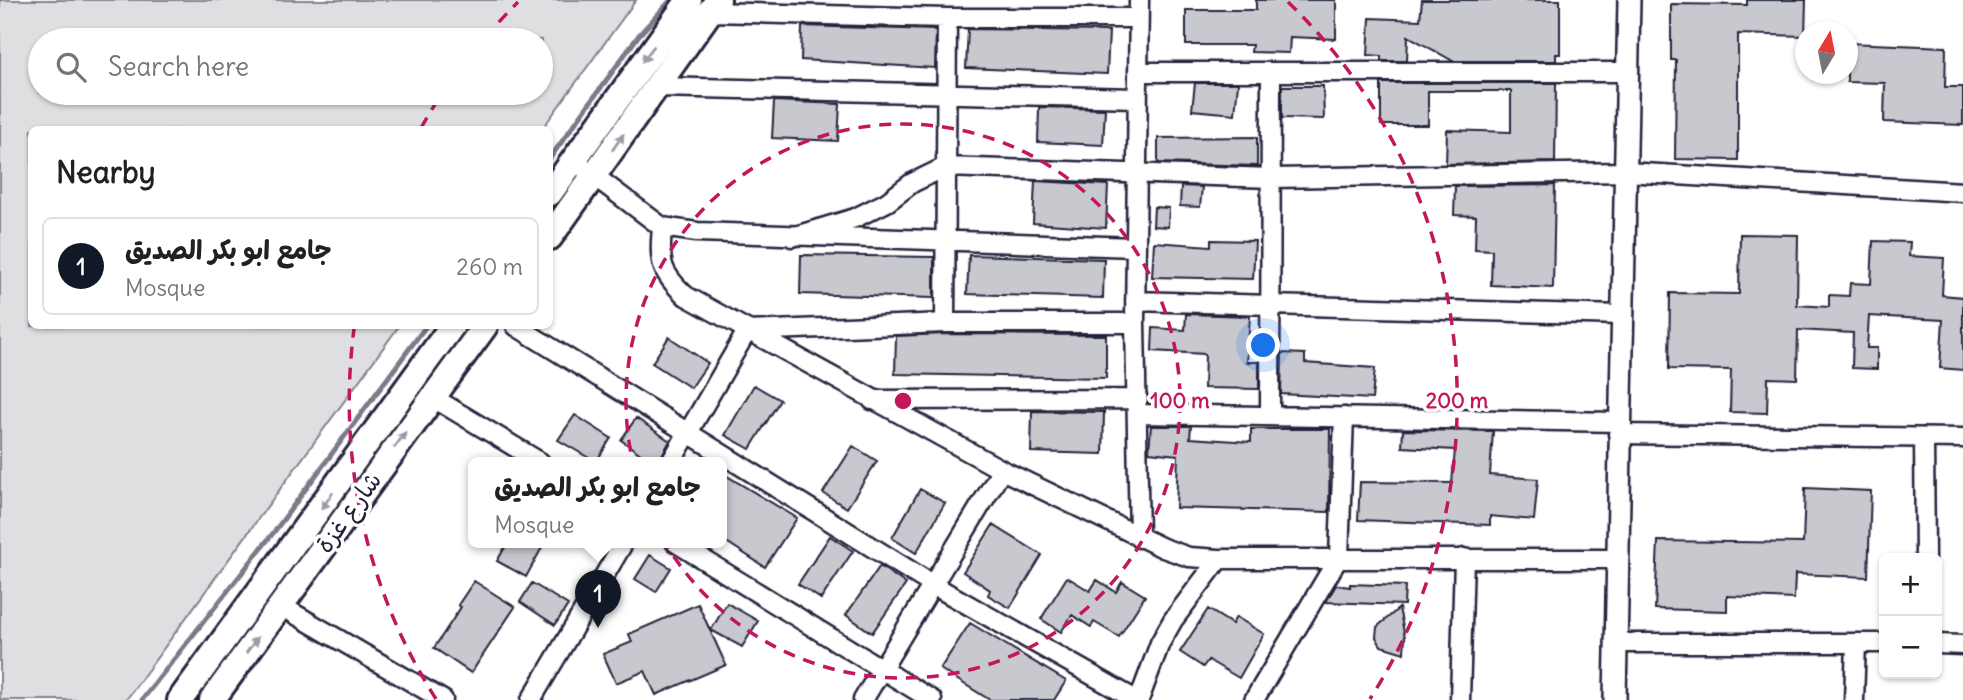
<!DOCTYPE html>
<meta charset="utf-8">
<style>
:root{--surface:#fff;--page:#f2f2f2;--text:#202124;--muted:#757577;--line:#e0e0e0;--accent:#111827}
body{margin:0;font-family:Delius,"Playpen Sans Arabic",sans-serif;background:var(--page);color:var(--text)}
.controls{position:absolute;right:21px;bottom:21px;display:grid;overflow:hidden;border-radius:10px;box-shadow:0 2px 5px #0004}
.controls button{width:63px;height:63px;display:grid;place-items:center;padding:0;border:0;border-bottom:2px solid var(--line);background:var(--surface);color:var(--text);font:35px sans-serif}
.compass{position:absolute;left:1795px;top:21px;width:63px;height:63px;border-radius:50%;background:var(--surface);box-shadow:0 2px 5px #0004;rotate:10deg}
.you{position:absolute;left:1264px;top:346px;width:24px;height:24px;margin:-18px;border:5px solid #fff;border-radius:50%;background:#1a73e8;box-shadow:0 0 0 10px #1a73e833}
.badge{display:grid;place-items:center;width:46px;height:46px;border-radius:50%;background:var(--accent);color:#fff;font-size:23px;font-weight:700}
.pin{position:absolute;translate:-50% -58px;filter:drop-shadow(0 2px 4px #0008)}
.pin::after{content:'';position:absolute;top:37px;width:24px;height:21px;background:inherit;clip-path:polygon(0 0,100% 0,50% 100%)}
.popup{position:absolute;left:468px;top:457px;width:259px;height:91px;box-sizing:border-box;display:grid;place-content:center;border-radius:10px;background:var(--surface);filter:drop-shadow(0 2px 5px #0005);font-size:23px;white-space:nowrap;color:var(--muted)}
.popup b{font-size:26px;color:var(--text)}
.popup::after{content:'';position:absolute;left:50%;top:100%;margin-left:-14px;border:14px solid transparent;border-top-color:var(--surface)}
.list{margin:0;padding:0;list-style:none}
h2{display:flex;justify-content:space-between;align-items:center;height:91px;margin:0;padding:0 28px;font-size:30px}
h2 small{font-size:23px;font-weight:400;color:var(--muted)}
.list li{display:grid;grid-template-columns:46px 1fr auto;gap:21px;align-items:center;box-sizing:border-box;height:98px;margin:0 14px 14px;padding:0 14px;border:2px solid var(--line);border-radius:10px}
.list b{display:block;font-size:26px;white-space:nowrap}
.list p{margin:0;font-size:23px;white-space:nowrap;color:var(--muted)}
.list em{font-size:23px;font-style:normal;color:var(--muted)}
.icon{flex:none;width:38px;height:38px;fill:none;stroke:currentColor;stroke-width:2;stroke-linecap:round;stroke-linejoin:round}
.map{position:relative;flex:none;width:1963px;height:700px;overflow:hidden}
.search{position:absolute;background:var(--surface);box-shadow:0 2px 5px #0004;left:28px;top:28px;width:525px;height:77px;display:flex;align-items:center;gap:18px;box-sizing:border-box;padding:0 24px;border-radius:38px;color:var(--muted);font-size:26px}
.panel{position:absolute;background:var(--surface);box-shadow:0 2px 5px #0004;left:28px;top:126px;width:525px;height:203px;border-radius:10px}
.map>svg:first-child{display:block}
.green{fill:#dfdfe2;stroke:#80808e;stroke-width:2;fill-rule:evenodd}
.lines{fill:none;stroke-linecap:round;stroke-linejoin:round}
.stream{stroke:#7a7a88;stroke-width:5}
.building{fill:#c8c8cf;stroke:#22223b;stroke-width:2}
.minor-casing{stroke:#22223b;stroke-width:23}
.tertiary-casing{stroke:#22223b;stroke-width:26}
.secondary-casing{stroke:#22223b;stroke-width:30}
.minor{stroke:#fff;stroke-width:18}
.tertiary{stroke:#fff;stroke-width:21}
.secondary{stroke:#fff;stroke-width:24}
.oneway{fill:#9c9ca7}
.ring{fill:none;stroke:#c2185b;stroke-width:3.5;stroke-dasharray:12 9}
.labels{text-anchor:middle;dominant-baseline:central;stroke-width:7;stroke-linejoin:round;paint-order:stroke}
.street-label{font-size:24px;fill:#22223b;stroke:#fff}
.centre{fill:#c2185b;stroke:#fff;stroke-width:3.5}
.ring-label{font-size:21px;text-anchor:middle;font-weight:bold;fill:#c2185b;stroke:#fff;stroke-width:7;stroke-linejoin:round;paint-order:stroke}
</style>
<div class="map">
<svg width="1963" height="700" viewBox="0 0 1963 700">
<rect width="100%" height="100%" fill="#fff"/>
<filter id="ink" filterUnits="userSpaceOnUse"><feTurbulence type="fractalNoise" baseFrequency=".0143" numOctaves="2"/><feDisplacementMap in="SourceGraphic" scale="14" xChannelSelector="R" yChannelSelector="G"/><feConvolveMatrix kernelMatrix="1 2 1 2 8 2 1 2 1" color-interpolation-filters="sRGB"/></filter>
<g filter="url(#ink)">
<path class="green" d="M 0,0 L 636,0 L 542,129 L 32,130 L 32,326 L 399,326 L 126,700 L 0,700 ZM 40,40 L 541,40 L 541,93 L 40,93 Z"/>
<g class="lines">
<path class="stream" d="M 550,158 L 639,35 L 671,0
M 142,700 L 274,532 L 426,326"/>
</g>
<path class="building" d="M 1256,0 L 1336,0 L 1336,39 L 1290,37 L 1289,53 L 1251,52 L 1252,45 L 1186,45 L 1186,10 L 1256,10 Z
M 1422,0 L 1560,0 L 1560,54 L 1556,54 L 1556,61 L 1453,61 L 1408,36 L 1407,61 L 1381,61 L 1381,56 L 1368,55 L 1370,18 L 1420,20 Z
M 1747,0 L 1806,0 L 1805,36 L 1738,34 L 1738,160 L 1675,159 L 1676,60 L 1671,60 L 1671,4 L 1747,5 Z
M 802,26 L 936,30 L 935,68 L 801,60 Z
M 968,29 L 1109,31 L 1107,74 L 966,68 Z
M 1847,43 L 1946,47 L 1945,87 L 1963,87 L 1963,125 L 1884,122 L 1885,83 L 1847,82 Z
M 1195,83 L 1238,83 L 1235,114 L 1192,110 Z
M 1381,83 L 1556,83 L 1555,162 L 1446,164 L 1447,130 L 1511,132 L 1511,91 L 1428,91 L 1428,125 L 1381,125 Z
M 1282,86 L 1323,86 L 1324,119 L 1282,118 Z
M 774,101 L 840,104 L 838,141 L 772,138 Z
M 1039,107 L 1105,109 L 1103,145 L 1038,142 Z
M 1257,137 L 1257,166 L 1158,163 L 1158,138 Z
M 1035,181 L 1108,185 L 1106,228 L 1033,223 Z
M 1555,185 L 1553,288 L 1491,285 L 1492,250 L 1475,249 L 1476,216 L 1454,215 L 1455,186 Z
M 1181,186 L 1202,187 L 1200,207 L 1180,206 Z
M 1154,207 L 1169,208 L 1168,227 L 1153,226 Z
M 1740,234 L 1798,235 L 1797,305 L 1829,307 L 1829,295 L 1849,296 L 1850,283 L 1871,284 L 1873,241 L 1910,242 L 1909,256 L 1944,258 L 1942,295 L 1963,297 L 1963,370 L 1940,368 L 1943,320 L 1869,316 L 1867,348 L 1877,348 L 1877,369 L 1852,368 L 1853,333 L 1798,330 L 1797,379 L 1768,378 L 1767,413 L 1730,412 L 1731,370 L 1669,369 L 1670,293 L 1739,294 Z
M 1211,240 L 1255,241 L 1253,279 L 1152,277 L 1154,242 L 1211,246 Z
M 801,255 L 934,257 L 934,298 L 800,294 Z
M 969,255 L 1104,259 L 1103,298 L 967,294 Z
M 1186,314 L 1250,316 L 1247,362 L 1259,362 L 1259,389 L 1204,388 L 1205,354 L 1152,351 L 1153,328 L 1185,330 Z
M 945,334 L 1106,335 L 1106,378 L 895,374 L 896,336 Z
M 669,337 L 708,363 L 691,388 L 652,363 Z
M 1282,353 L 1305,354 L 1305,363 L 1375,368 L 1372,399 L 1281,394 Z
M 754,385 L 780,400 L 750,449 L 725,435 Z
M 1032,411 L 1104,412 L 1103,454 L 1031,452 Z
M 575,415 L 611,438 L 596,462 L 558,440 Z
M 636,418 L 670,441 L 658,462 L 652,462 L 621,440 Z
M 1151,426 L 1191,426 L 1190,438 L 1251,442 L 1251,429 L 1330,429 L 1329,512 L 1176,508 L 1178,455 L 1149,452 Z
M 1403,430 L 1493,431 L 1490,475 L 1538,479 L 1534,520 L 1490,516 L 1490,525 L 1358,520 L 1360,482 L 1452,483 L 1455,450 L 1402,447 Z
M 853,446 L 877,461 L 847,508 L 823,493 Z
M 722,473 L 797,518 L 765,567 L 722,539 Z
M 1805,488 L 1871,491 L 1868,577 L 1795,574 L 1794,599 L 1727,596 L 1727,611 L 1655,609 L 1658,541 L 1803,543 Z
M 920,489 L 945,503 L 916,553 L 892,538 Z
M 993,525 L 1042,555 L 1010,608 L 988,595 L 990,590 L 963,572 Z
M 830,536 L 853,551 L 821,599 L 798,584 Z
M 508,542 L 545,542 L 526,577 L 497,561 Z
M 650,555 L 671,568 L 656,592 L 635,579 Z
M 880,566 L 906,584 L 872,633 L 846,615 Z
M 1067,577 L 1090,591 L 1097,580 L 1116,592 L 1122,582 L 1145,596 L 1119,637 L 1094,622 L 1091,627 L 1072,615 L 1061,632 L 1041,619 Z
M 474,581 L 515,607 L 471,673 L 434,648 L 461,607 L 458,605 Z
M 532,583 L 568,605 L 555,625 L 520,602 Z
M 1350,584 L 1405,586 L 1404,605 L 1326,602 L 1336,585 L 1350,587 Z
M 727,603 L 758,621 L 742,647 L 711,630 Z
M 698,604 L 726,665 L 656,695 L 645,671 L 616,683 L 603,654 L 632,642 L 629,634 Z
M 1399,608 L 1405,637 L 1404,653 L 1381,646 L 1376,637 L 1377,627 Z
M 1208,609 L 1232,624 L 1236,617 L 1264,634 L 1239,678 L 1208,660 L 1203,667 L 1180,652 Z
M 970,623 L 1066,681 L 1054,700 L 990,700 L 940,669 Z"/>
<g class="lines">
<defs>
<path id="minor" d="M 1139,0 L 1135,323 L 1139,538
M 709,12 L 947,18 L 1138,18
M 1138,72 L 1627,72
M 657,87 L 1137,98
M 585,169 L 662,227 L 697,232 L 1135,247
M 662,227 C 659,262 660,272 686,296 L 1002,470 L 1163,548 L 1189,557 L 1219,559 L 1618,559
M 792,237 L 855,218 L 887,202 L 912,183 L 945,167 L 1272,178 L 1626,172 L 1963,192
M 1135,301 L 1621,315
M 945,323 L 947,18
M 516,326 L 933,585 L 1136,700
M 432,397 L 540,462
M 872,400 L 1138,399
M 1138,414 L 1619,422
M 1270,416 L 1271,72
M 1618,434 L 1963,438
M 1924,438 L 1925,558
M 671,462 L 747,331 L 945,323 L 1135,323
M 675,542 L 932,700
M 281,606 L 443,700
M 1616,643 L 1884,643
M 1937,644 L 1963,645
M 531,700 L 624,542
M 863,700 L 1002,470
M 1139,700 L 1160,643 L 1173,620 L 1219,559
M 1254,700 L 1339,557 L 1344,417
M 1460,700 L 1464,558
M 1854,700 L 1856,643"/>
<path id="tertiary" d="M 1615,700 L 1629,0"/>
<path id="secondary" d="M 550,193 L 689,0
M 550,237 L 718,0
M 180,700 L 452,326
M 212,700 L 485,326"/>
</defs>
<use href="#minor" class="minor-casing"/>
<use href="#tertiary" class="tertiary-casing"/>
<use href="#secondary" class="secondary-casing"/>
<use href="#minor" class="minor"/>
<use href="#tertiary" class="tertiary"/>
<use href="#secondary" class="secondary"/>
</g>
<defs><path id="oneway-solid" d="M-6-.8H1V-3.2L6.5 0L1 3.2V.8H-6Z" transform="scale(1.75)"/></defs>
<g class="oneway">
<use href="#oneway-solid" transform="translate(648 54) rotate(127)"/>
<use href="#oneway-solid" transform="translate(618 142) rotate(-55)"/>
<use href="#oneway-solid" transform="translate(400 440) rotate(-54)"/>
<use href="#oneway-solid" transform="translate(327 501) rotate(125)"/>
<use href="#oneway-solid" transform="translate(252 645) rotate(-54)"/>
</g>
</g>
<g class="ring">
<circle cx="903" cy="401" r="277"/>
<path d="M436 699A554 554 0 0 1 354 329M421 128A554 554 0 0 1 441 95M485 38A554 554 0 0 1 518 2M1288 2A554 554 0 0 1 1370 699"/>
</g>
<g class="labels">
<g class="street-label">
<text transform="translate(348 512) rotate(-54)">شارع غزة</text>
</g>
</g>
<circle cx="903" cy="401" r="10" class="centre"/>
<g class="ring-label">
<text x="1180" y="408">100 m</text>
<text x="1457" y="408">200 m</text>
</g>
</svg>
<div class="controls">
<button>+</button>
<button>−</button>
</div>
<svg class="compass" viewBox="-18 -18 36 36"><path d="M0-13l5 13h-10z" fill="#e53935"/><path d="M0 13l5-13h-10z" fill="#757577"/></svg>
<div class="you"></div>
<div class="pin badge" style="left:598px;top:628px">1</div>
<div class="popup"><b>جامع ابو بكر الصديق</b>Mosque</div>
<div class="search"><svg class="icon" aria-label="search" viewBox="0 0 24 24"><circle cx="10" cy="10" r="6"/><path d="M15 15l6 6"/></svg>Search here</div>
<section class="panel">
<h2>Nearby<small></small></h2>
<ul class="list">
<li><span class="badge">1</span><div><b>جامع ابو بكر الصديق</b><p>Mosque</p></div><em>260 m</em></li>
</ul>
</section>
</div>
